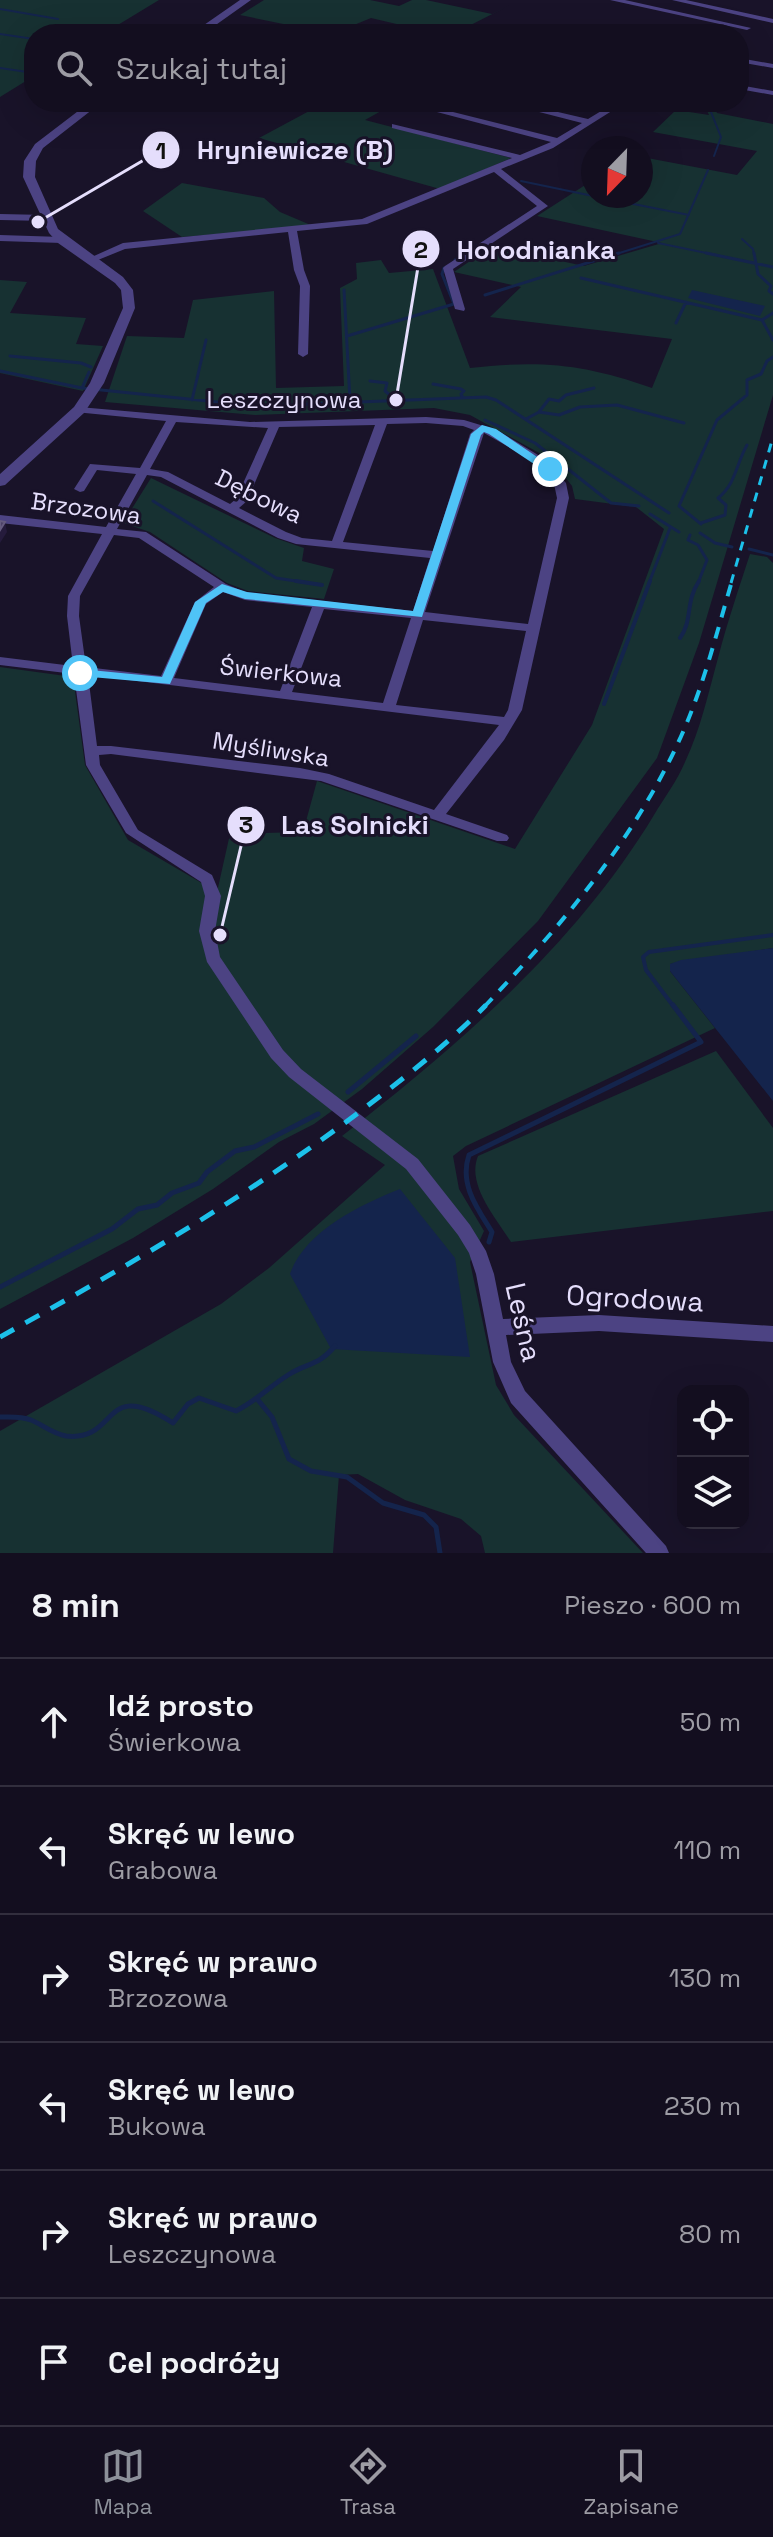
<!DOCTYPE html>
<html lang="pl">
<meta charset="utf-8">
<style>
:root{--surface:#130e1f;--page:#201c2c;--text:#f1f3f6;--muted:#9d9ca4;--line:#322e3d;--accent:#8c9099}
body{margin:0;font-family:"Space Grotesk",sans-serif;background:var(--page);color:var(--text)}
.controls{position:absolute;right:24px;bottom:24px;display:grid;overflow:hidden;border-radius:16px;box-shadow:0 8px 32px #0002}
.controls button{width:72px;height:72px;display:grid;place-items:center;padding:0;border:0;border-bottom:2px solid var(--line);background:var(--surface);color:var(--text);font:40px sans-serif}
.compass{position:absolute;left:581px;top:136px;width:72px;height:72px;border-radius:50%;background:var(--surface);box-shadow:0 8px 32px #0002;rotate:203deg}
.stop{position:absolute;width:24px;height:24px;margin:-18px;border:6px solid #4fc3f7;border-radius:50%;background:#fff}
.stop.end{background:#4fc3f7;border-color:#fff;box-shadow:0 2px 8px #0008}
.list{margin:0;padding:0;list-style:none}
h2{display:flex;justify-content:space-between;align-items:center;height:104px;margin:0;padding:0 32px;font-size:34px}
h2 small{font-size:26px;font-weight:400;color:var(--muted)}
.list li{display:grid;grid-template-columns:52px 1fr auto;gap:24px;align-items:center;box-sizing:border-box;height:128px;padding:0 32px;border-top:2px solid var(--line)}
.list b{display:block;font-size:30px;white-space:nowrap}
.list p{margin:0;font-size:26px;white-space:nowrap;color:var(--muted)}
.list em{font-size:26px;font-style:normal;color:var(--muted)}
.icon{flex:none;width:44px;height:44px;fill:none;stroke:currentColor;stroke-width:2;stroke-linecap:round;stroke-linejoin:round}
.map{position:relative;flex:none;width:773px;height:1553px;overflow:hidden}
.search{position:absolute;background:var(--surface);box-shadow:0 8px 32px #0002;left:24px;right:24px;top:24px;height:88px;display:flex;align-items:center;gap:20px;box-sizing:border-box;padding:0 28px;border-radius:32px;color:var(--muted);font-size:30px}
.sheet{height:872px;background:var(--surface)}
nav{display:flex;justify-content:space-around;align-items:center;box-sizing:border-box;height:112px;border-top:2px solid var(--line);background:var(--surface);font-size:22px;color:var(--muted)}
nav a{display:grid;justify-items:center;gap:4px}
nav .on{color:var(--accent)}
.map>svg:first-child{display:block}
.green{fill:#173132}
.water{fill:#14244c}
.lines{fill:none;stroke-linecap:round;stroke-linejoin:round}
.stream-far3{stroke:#14244c;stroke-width:2}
.stream-far2{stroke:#14244c;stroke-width:3}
.stream-far1{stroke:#14244c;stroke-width:4}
.stream{stroke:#14244c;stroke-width:5}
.minor{fill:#4c4383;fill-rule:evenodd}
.tertiary{fill:#4c4383;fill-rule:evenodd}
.rail-far2{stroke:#1cc1ea;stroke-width:3;stroke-dasharray:9 8;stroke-linecap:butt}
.rail-far1{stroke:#1cc1ea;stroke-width:4;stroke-dasharray:12 10;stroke-linecap:butt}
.rail{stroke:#1cc1ea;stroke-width:5;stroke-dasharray:16 13;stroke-linecap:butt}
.shaded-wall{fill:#251b3c}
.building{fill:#4c4167;stroke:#645a7e;stroke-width:2}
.route{fill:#4fc3f7}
.labels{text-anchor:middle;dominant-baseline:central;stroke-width:6;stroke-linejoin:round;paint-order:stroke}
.street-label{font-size:24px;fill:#e5defc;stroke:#191329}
.near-street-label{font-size:28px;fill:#e5defc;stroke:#191329}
.leader{fill:none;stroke:#e5defc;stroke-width:3}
.callout-dot{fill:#e5defc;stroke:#191329;stroke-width:3}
.mark-label{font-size:24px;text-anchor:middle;font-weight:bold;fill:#111}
.callout-label{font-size:26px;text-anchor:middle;font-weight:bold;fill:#e5defc;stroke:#191329;stroke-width:6;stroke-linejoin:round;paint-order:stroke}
</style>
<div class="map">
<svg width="773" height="1553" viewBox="0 0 773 1553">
<rect width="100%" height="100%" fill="#191329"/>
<path class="green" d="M 0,0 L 159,0 L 103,34 L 34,34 L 34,76 L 0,97 Z
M 264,0 L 370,0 L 399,6 L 412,0 L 426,0 L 492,14 L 520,0 L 453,34 L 416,34 L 422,30 L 371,18 L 332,34 L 240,15 Z
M 326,102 L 397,102 L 365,120 L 511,158 L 440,189 L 259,138 Z
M 703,102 L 711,102 L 717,113 L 773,124 L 773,395 L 699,643 L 657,758 L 538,921 L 433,1027 L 362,1089 L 314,1124 L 279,1142 L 213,1189 L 133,1238 L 0,1309 L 0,667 L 73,677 L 85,765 L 128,840 L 217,892 L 230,834 L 303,832 L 317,781 L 515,849 L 592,725 L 664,529 L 636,507 L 575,499 L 572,486 L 552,460 L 470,415 L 434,408 L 255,415 L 105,402 L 127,336 L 184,338 L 193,300 L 274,291 L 276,388 L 344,386 L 340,288 L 357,279 L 356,263 L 381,260 L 389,273 L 433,269 L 470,368 C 541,360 584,364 652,388 L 672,339 L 490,317 L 521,287 L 454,272 L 492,246 L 584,266 L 662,243 L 537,216 L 593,180 L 593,196 L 641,196 L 642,157 L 737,175 L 757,151 L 653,132 L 676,110 L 709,115 Z
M 182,183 L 264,198 L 280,212 L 313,226 L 182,237 L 143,211 Z
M 0,280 L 27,282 L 10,313 L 86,318 L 76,344 L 103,346 L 83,391 L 0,373 Z
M 151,478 L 275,538 L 304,548 L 302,561 L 334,569 L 324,599 L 248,591 L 227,583 L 150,532 L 123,523 Z
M 750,554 L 767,557 L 773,563 L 773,948 L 670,964 L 670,971 L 715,1028 L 466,1146 L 453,1156 L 459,1189 L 484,1231 L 470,1262 L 496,1385 L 514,1415 L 643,1553 L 485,1553 L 481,1536 L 461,1519 L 405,1500 L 358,1474 L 339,1475 L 333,1553 L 0,1553 L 0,1431 L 221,1304 L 269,1268 L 385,1165 L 342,1136 C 460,1044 576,944 654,815 C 664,798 677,781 685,762 C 701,728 708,694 718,658 C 727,623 739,588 750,554 Z
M 716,1051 L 773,1128 L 773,1211 L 511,1242 C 497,1219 466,1185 478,1156 Z"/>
<path class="water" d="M 692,290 L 765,306 L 760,316 L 688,298 Z
M 773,948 L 773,1101 L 670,971 L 670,964 L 681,960 Z
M 400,1189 L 455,1258 L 470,1357 L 331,1349 L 290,1274 C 305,1231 360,1205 400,1189 Z"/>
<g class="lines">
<path class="stream-far3" d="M 0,9 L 58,19
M 0,34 L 34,39
M 0,68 L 34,73
M 707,102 L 721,137 L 714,156
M 521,181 L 593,196
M 593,196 L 689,215
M 742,239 L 753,249 L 754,255
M 658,243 L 716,255
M 462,255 L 477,245
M 613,255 L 680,234 L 708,170"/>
<path class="stream-far2" d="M 706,253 L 773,267
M 754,253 L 758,274 L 771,286 L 769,291 L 773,294
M 455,260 L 465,253
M 581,278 L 762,320
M 344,290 L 350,401
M 485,295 L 619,253
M 773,313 L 762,320 L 773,340
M 676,323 L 686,302
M 347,336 L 454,304 L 442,274 L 444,268
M 10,356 L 81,363 L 91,367
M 0,371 L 82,388 L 257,406 L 486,397 L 496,400 L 669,513
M 370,381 L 387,383 L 385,391 L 396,400
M 433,384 L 461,389 L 464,391 L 461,394 L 463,398
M 82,388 L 89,372
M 192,400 L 206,340
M 539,412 L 549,399 L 559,401 L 566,395 L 594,388
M 526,419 L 539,412 L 559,415 L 580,407 L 617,405 L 684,423
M 485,420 L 535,443 L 611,503 L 639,506
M 153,501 L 276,578 L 309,583
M 650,514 L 679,532
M 701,523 L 725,515 L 726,505 L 718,498 C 736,484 736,464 747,445
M 701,524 L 679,506 L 717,420 L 747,395 L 747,380 L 761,374 L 767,361 L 773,357
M 700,533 L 715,543 L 732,547
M 690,535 L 688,540 L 698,545 L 707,560 L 698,583
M 749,549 L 773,555
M 649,583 L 670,528"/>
<path class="stream-far1" d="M 296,581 L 322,585
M 680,638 C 693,620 685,602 699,581
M 604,704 L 650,581
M 674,1007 L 646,970 L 643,957 L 649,952 L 773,935"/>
<path class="stream" d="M 348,1092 L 416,1036
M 489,1242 L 492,1232 C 477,1208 459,1184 469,1155 L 701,1042 L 673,1005
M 0,1287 L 112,1229 L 138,1209 L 157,1205 L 172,1193 L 199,1183 L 207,1172 L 235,1151 L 254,1147 L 318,1114
M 258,1400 L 272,1417 L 289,1459 L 311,1471 L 347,1477 L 383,1503 L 424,1515 L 436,1527 L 440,1553
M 0,1417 C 11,1417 21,1416 31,1420 C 43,1425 53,1434 66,1436 C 120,1442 100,1376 173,1423 L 188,1404 L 199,1398 L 236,1411 C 256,1401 269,1387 288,1375 C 308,1362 317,1367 335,1346"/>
<path class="minor" d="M 610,0 L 625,0 L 751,28 L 747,30 Z
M 672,0 L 686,0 L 773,19 L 773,23 Z
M 204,27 L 231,32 L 232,34 L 201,31 L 201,27 Z
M 739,58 L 773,64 L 773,68 L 739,62 Z
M 739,85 L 773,91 L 773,95 L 739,89 Z
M 399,102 L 413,102 L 557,138 L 582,123 L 500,102 L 515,102 L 588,119 L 616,102 L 626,102 L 553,148 L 501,169 L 548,206 L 453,269 L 465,309 L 464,311 L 455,309 L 443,268 L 445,266 L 537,206 L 494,172 L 367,224 L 297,231 L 304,270 L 310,286 L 308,354 L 303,357 L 298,354 L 300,286 L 294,270 L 288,232 L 125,249 L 93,262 L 85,260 L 123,243 L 362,219 L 512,158 L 392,128 L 392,124 L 520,155 L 551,142 Z
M 0,214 L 46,215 L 51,218 L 46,221 L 0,220 Z
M 0,235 L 62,237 L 67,240 L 62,243 L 0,241 Z
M 79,407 L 250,422 L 426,417 L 464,420 L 497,430 L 543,458 L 566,483 L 569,498 L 522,710 L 504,740 L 446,814 L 507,835 L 509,838 L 507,841 L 497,841 L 321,781 L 111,754 L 99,755 L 100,765 L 138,830 L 212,875 L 221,896 L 215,931 L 220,957 L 283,1050 L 301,1069 L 418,1159 L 470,1225 L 486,1251 L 494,1274 L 503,1319 L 599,1315 L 773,1326 L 773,1342 L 599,1331 L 506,1335 L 511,1362 L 525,1391 L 666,1546 L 669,1553 L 646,1553 L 511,1403 L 493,1362 L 476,1274 L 469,1253 L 458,1235 L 406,1169 L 289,1077 L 271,1058 L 207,962 L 199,931 L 205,896 L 201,882 L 126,833 L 86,765 L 74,674 L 0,665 L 0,657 L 73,666 L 67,616 L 68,596 L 102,534 L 0,523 L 0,515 L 106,527 L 136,474 L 97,470 L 84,491 L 80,492 L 74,489 L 90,464 L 140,468 L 166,421 L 75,412 L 75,408 ZM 176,422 L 268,428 L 236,499 L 230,504 L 168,472 L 150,469 ZM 426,423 L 463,426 L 474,430 L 470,434 L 433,551 L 343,542 L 387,424 ZM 375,425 L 332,541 L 302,538 L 286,532 L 239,508 L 247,501 L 279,427 ZM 484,433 L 535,462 L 554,484 L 557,498 L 528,624 L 425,612 ZM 147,475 L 161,477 L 278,538 L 296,544 L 430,558 L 413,611 L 247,593 L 226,584 L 146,532 L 117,529 ZM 114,535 L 139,538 L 214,587 L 195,602 L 161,676 L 86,667 L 79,616 L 80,596 ZM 223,592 L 245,600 L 312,607 L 280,691 L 174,678 L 206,604 ZM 324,609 L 411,618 L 383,703 L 292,692 ZM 423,620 L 526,631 L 508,710 L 504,717 L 396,705 ZM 88,675 L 499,725 L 434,810 L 329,774 L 300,768 L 111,746 L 97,746 Z"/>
<path class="tertiary" d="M 240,0 L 251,0 L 203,34 L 191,34 Z
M 90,102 L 102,102 L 43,148 L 36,161 L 35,177 L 58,229 L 123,277 L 133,290 L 135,308 L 104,383 L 84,413 L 5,485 L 0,486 L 0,474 L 74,407 L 90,383 L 123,308 L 121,290 L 115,283 L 58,243 L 49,233 L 23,177 L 24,161 L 35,144 Z"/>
<path class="rail-far2" d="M 731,583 L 773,437"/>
<path class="rail-far1" d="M 484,1007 C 560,927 631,844 678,743 C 702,692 716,635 732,581"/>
<path class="rail" d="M 0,1337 C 119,1271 236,1203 346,1122 C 394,1086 444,1048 486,1005"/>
</g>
<path class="shaded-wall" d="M 5,522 L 7,532 L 0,543 L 0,530 Z"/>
<path class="building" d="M 0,521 L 5,522 L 0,530 Z"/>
<path class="route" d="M 482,425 L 496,429 L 555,469 L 546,472 L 489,434 L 484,432 L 481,435 L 422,617 L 245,599 L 223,592 L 206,603 L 170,684 L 80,676 L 74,673 L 80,669 L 162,677 L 195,602 L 222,584 L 247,592 L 413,611 L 471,434 Z"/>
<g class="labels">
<g class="street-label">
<text x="284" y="399">Leszczynowa</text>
<text transform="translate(259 496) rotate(26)">Dębowa</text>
<text transform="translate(86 508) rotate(8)">Brzozowa</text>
<text transform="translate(281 672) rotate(6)">Świerkowa</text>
<text transform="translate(271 749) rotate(9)">Myśliwska</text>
</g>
<g class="near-street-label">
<text transform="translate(635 1298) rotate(3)">Ogrodowa</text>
<text transform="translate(524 1322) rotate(77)">Leśna</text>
</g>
</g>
<path class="leader" d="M38 222L161 150M396 400L421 249M220 935L246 825"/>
<g class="callout-dot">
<circle cx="38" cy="222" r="8"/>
<circle cx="396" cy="400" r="8"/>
<circle cx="220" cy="935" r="8"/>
<circle cx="161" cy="150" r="20"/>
<circle cx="421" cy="249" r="20"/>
<circle cx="246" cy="825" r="20"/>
</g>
<g class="mark-label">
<text x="161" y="159">1</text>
<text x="421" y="258">2</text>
<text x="246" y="833">3</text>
</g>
<g class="callout-label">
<text x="295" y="159">Hryniewicze (B)</text>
<text x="536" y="259">Horodnianka</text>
<text x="355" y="834">Las Solnicki</text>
</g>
</svg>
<div class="controls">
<button><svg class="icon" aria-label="locate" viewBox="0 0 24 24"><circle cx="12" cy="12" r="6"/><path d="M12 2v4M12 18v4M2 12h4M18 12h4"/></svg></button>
<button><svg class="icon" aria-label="layers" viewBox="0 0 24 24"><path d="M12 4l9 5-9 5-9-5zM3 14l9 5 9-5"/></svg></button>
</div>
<svg class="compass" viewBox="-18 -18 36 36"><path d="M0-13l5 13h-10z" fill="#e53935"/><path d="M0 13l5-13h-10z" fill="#9d9ca4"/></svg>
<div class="stop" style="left:80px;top:673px"></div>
<div class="stop end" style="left:550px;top:469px"></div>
<div class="search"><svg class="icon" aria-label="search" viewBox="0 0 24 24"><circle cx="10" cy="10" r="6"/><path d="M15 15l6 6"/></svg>Szukaj tutaj</div>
</div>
<section class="sheet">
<h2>8 min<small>Pieszo · 600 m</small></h2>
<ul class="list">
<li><svg class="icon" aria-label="ahead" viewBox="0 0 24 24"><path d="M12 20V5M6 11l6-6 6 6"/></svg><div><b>Idź prosto</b><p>Świerkowa</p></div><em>50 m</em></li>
<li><svg class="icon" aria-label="left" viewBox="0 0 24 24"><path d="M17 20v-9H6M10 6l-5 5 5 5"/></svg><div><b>Skręć w lewo</b><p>Grabowa</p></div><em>110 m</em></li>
<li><svg class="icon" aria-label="right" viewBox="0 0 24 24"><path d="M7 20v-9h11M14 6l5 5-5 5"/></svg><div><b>Skręć w prawo</b><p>Brzozowa</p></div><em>130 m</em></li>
<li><svg class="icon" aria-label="left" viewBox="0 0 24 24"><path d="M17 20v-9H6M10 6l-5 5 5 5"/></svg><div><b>Skręć w lewo</b><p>Bukowa</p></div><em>230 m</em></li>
<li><svg class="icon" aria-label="right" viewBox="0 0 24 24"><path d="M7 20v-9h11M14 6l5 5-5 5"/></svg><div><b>Skręć w prawo</b><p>Leszczynowa</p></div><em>80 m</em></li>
<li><svg class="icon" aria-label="arrive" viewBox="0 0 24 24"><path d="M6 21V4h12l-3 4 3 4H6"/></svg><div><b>Cel podróży</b></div></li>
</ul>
</section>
<nav>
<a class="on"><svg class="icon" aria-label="map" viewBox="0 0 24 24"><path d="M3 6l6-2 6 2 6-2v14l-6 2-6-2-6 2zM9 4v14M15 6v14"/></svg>Mapa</a>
<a><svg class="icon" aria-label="directions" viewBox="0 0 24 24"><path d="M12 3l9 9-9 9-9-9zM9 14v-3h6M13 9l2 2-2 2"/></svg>Trasa</a>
<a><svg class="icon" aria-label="saved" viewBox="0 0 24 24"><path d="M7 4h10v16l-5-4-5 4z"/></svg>Zapisane</a>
</nav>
